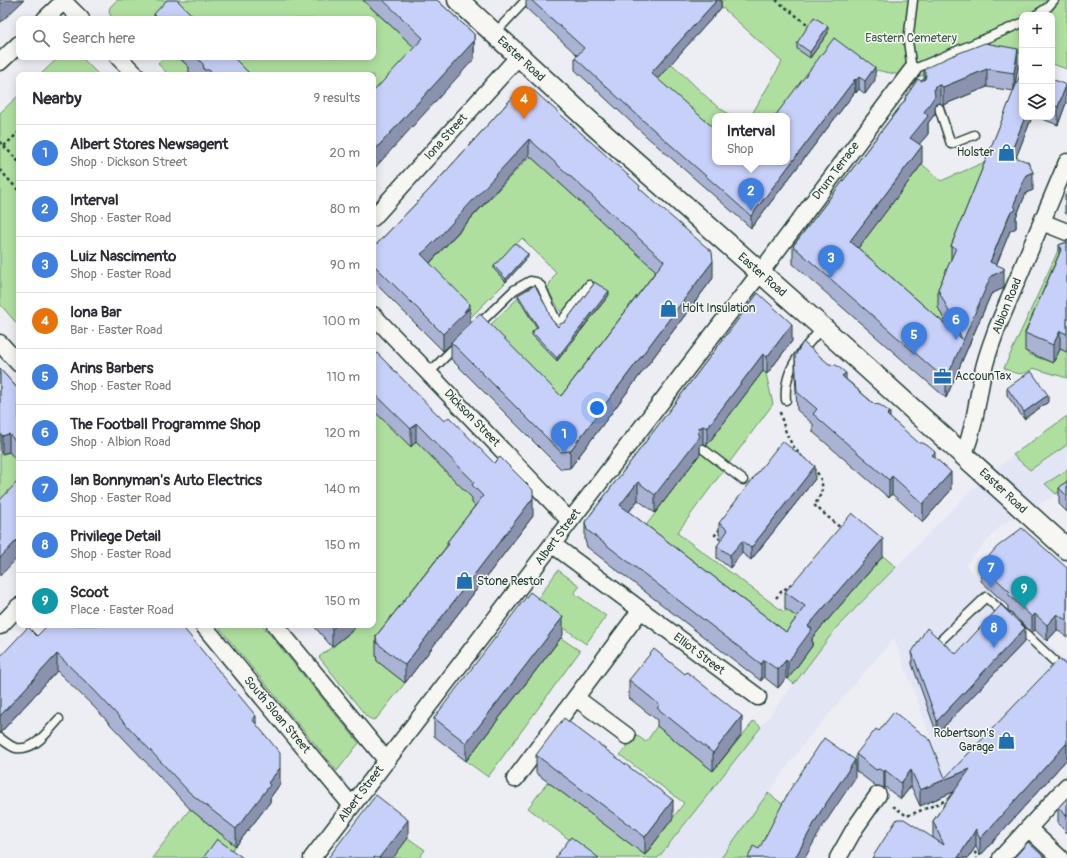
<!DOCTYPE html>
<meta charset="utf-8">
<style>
:root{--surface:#fff;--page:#f7f7f7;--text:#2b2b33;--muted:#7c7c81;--line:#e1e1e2;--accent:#1a73e8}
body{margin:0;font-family:Pangolin,sans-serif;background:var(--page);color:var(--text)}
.controls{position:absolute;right:12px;top:12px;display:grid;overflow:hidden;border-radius:8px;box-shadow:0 2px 10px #0003}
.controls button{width:36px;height:36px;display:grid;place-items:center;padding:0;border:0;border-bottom:1px solid var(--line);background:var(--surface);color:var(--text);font:20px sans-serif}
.you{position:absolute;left:597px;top:408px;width:14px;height:14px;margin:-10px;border:3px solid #fff;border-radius:50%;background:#1a73e8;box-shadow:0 0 0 6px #1a73e833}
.badge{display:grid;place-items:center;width:26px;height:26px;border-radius:50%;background:var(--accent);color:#fff;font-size:13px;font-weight:700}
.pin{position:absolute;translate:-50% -33px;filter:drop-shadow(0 1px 2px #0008)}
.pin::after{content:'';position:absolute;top:21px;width:14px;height:12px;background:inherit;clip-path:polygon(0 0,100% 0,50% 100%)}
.popup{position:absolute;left:712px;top:113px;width:78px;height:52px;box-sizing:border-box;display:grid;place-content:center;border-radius:8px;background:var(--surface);filter:drop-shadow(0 1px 3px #0005);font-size:13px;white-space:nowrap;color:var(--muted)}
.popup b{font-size:15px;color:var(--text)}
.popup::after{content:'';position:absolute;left:50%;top:100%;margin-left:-8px;border:8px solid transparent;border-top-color:var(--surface)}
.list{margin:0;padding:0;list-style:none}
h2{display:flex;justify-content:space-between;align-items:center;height:52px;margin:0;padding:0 16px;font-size:17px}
h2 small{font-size:13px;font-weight:400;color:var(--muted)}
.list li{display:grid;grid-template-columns:26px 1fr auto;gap:12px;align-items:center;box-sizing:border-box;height:56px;padding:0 16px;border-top:1px solid var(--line)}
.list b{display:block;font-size:15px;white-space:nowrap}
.list p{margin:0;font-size:13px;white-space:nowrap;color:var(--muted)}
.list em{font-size:13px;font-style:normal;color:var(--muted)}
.icon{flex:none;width:22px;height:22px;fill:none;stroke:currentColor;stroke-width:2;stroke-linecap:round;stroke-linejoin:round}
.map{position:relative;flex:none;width:1067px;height:858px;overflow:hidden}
.search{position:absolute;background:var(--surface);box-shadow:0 2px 10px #0003;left:16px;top:16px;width:360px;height:44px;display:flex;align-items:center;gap:10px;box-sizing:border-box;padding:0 14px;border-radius:8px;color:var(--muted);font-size:15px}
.panel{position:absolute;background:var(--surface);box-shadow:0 2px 10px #0003;left:16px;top:72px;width:360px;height:556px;border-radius:8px}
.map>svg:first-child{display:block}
.built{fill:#e2e5f4}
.green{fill:#afdf9f;stroke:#678e6a}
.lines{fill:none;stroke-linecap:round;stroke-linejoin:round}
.service-casing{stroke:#1f3d34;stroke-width:11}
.minor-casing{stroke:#1f3d34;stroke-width:19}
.tertiary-casing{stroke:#1f3d34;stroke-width:23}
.path{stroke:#1f3d34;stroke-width:2.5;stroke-dasharray:3 3;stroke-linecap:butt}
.service{stroke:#f6f6f2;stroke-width:8}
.minor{stroke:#f6f6f2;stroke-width:16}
.tertiary{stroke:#f6f6f2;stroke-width:20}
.wall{fill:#abb3d5;stroke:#1f3d34;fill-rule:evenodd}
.shaded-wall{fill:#8b92ae;stroke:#1f3d34}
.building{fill:#c7d0f8;stroke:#1f3d34}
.labels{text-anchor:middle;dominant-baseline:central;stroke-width:3;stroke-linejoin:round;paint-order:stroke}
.park-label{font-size:12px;fill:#3c5d49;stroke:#f6f6f2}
.street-label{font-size:12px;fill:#1f3d34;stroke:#f6f6f2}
.poi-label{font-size:12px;fill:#1f3d34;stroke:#f6f6f2;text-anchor:start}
</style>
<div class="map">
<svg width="1067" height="858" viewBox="0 0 1067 858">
<rect width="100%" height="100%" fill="#edeef3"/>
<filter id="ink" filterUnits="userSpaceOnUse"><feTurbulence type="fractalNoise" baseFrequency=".025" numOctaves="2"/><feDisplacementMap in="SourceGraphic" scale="8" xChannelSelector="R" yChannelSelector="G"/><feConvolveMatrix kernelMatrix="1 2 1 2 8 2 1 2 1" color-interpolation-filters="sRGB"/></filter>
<g filter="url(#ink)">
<path class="built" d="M 1067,416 L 1067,487 L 1054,496 L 1003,524 L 965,565 L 1066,661 L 1061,667 L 949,787 L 894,638 L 805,742 L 721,858 L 658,858 L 784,697 L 837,627 L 968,493 L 1013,455 Z"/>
<path class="green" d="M 117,0 L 362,0 L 410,43 L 425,50 L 373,110 L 373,75 L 233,75 L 216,57 L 373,57 L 373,19 L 112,19 L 109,12 L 110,7 Z
M 714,0 L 1067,0 L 1067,69 L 1052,64 L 1052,15 L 1022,15 L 1022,54 L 1003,48 L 912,79 C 907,75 886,73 877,70 L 872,77 L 784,116 L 751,116 L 782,62 Z
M 59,57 L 81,57 L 99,75 L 40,75 Z
M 164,57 C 183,57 184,63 196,75 L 169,75 L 158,64 Z
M 672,64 L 713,103 L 731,116 L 715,116 L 715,142 L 651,86 Z
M 19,95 L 19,326 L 0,304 L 0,113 Z
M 531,157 L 664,278 L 564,409 L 482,333 L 518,298 L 557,361 L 609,295 L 588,280 L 562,314 L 547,289 L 556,272 L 522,238 L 494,269 L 506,282 L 469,319 L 426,267 L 527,159 Z
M 994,158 L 947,325 L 942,339 L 858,248 L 922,164 L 941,181 Z
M 1062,248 L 1026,347 L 1028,354 L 1053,363 L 1060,349 L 1067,352 L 1067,378 L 1033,368 C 1022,377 1015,374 1004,368 L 1056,255 L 1058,250 Z
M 764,369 L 767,371 L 766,374 L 773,404 L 729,463 L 706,446 Z
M 373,408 L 390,425 L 389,427 L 396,434 L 431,427 L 429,454 L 449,476 L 475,475 L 483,514 L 376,654 L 377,661 L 405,683 L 377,718 L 373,720 L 367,717 L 319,657 L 354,630 L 351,625 L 373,625 Z
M 1067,416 L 1067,445 L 1030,470 L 1013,455 Z
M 8,450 L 19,463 L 19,498 L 0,518 L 0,452 L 2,454 Z
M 700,453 L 723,471 L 677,533 L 784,612 L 793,602 L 826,622 L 883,556 L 896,567 L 837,627 L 794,684 L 788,679 L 786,649 L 639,535 Z
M 1067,470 L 1067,487 L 1056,494 L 1045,484 Z
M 558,570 L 580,586 L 574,593 L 606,616 L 586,644 L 533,605 Z
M 217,625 L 262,625 L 359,743 L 337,771 Z
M 561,638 L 580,651 L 488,777 L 466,761 Z
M 754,721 L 761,727 L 658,858 L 593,858 L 528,808 L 548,782 L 645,855 L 684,803 L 620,755 L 636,735 L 646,742 L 657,726 L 713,771 Z
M 768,793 L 789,809 L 763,858 L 721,858 Z
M 190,809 L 235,846 L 225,858 L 152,858 Z
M 408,838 L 425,850 L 419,858 L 393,858 Z"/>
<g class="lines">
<defs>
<path id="service" d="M 913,0 L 908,41 L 912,70 L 1022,23
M 1036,15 L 1048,7 L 1054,0
M 495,33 L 526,0
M 939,108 L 951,144 L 974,135
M 477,326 L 514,290 L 530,281 L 536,282 L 541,286 L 556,320 L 559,322 L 561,322 L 589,285
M 429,373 L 458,344
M 786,400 C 783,368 803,350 822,328
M 703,449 L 743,480
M 1017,626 L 1067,673
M 939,642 L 986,597 L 1005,615
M 0,738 C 4,741 11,747 16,748 C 35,751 48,731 59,719"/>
<path id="minor" d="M 62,0 L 81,19
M 45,19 L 65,0
M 118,57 L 136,75
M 0,62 L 19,44
M 373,218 L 518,57
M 1042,222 L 1067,232
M 373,315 L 570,521
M 0,343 L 19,364
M 964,454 C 975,426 977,401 983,372 C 986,357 992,342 997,328 L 1067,162
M 552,544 L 758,697
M 203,625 L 352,806
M 275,625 L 387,761
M 0,626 L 19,606
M 576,698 L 627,736
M 515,779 L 640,611
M 1028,828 L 1060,858
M 312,858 L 760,273 L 912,70
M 838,858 L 855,828 L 878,795
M 1001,858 L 1067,786"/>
<path id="tertiary" d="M 458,0 L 598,129 L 822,327 L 1067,549"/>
</defs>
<use href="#service" class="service-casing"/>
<use href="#minor" class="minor-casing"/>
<use href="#tertiary" class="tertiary-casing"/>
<path class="path" d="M 776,0 L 807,24
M 0,142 L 19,162
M 4,146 L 19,132
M 0,170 L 19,191
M 780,412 C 785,433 790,445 805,460
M 813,468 C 825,480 825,492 814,505 L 842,529
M 720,529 L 715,535 L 724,542
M 776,598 L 781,592 L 793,583
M 893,806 L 907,816 L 952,798
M 973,846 L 977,858"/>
<use href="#service" class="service"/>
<use href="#minor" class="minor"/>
<use href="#tertiary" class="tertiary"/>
</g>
<path class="wall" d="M 363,0 L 437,0 L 474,34 L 474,59 L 414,47 Z
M 526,0 L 721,0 L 721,8 L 657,79 L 715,162 L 787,162 L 834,38 L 875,80 L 865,94 L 859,89 L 856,93 L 855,92 L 751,228 L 646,136 L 575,70 L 575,58 L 577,55 L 526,8 Z
M 154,14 L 196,19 L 154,19 Z
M 828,33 L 810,58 L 797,49 L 797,43 Z
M 175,57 L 233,57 L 251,75 L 196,75 L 195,74 L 189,73 L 189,67 L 181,59 L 175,59 Z
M 1018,67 L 1014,90 L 1022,117 L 1032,117 L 1016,157 L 1033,190 L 1026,193 L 1016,217 L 1016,228 L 1010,231 L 996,265 L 1004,286 L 1004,288 L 991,294 L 946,398 L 793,264 L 793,246 L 905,100 L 905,98 L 921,81 L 924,79 L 924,70 ZM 987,87 L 1014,91 L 951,246 L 951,260 L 938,289 L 938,307 L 947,326 L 858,248 L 922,164 L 919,144 L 928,134 L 928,123 L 935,114 L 935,104 L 940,103 L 943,105 Z
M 1052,79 L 1066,103 L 1058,125 L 1037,117 L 1052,117 Z
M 521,88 L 640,189 L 713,278 L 570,468 L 561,469 L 451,359 L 451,344 L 443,351 L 373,281 L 373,248 L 430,189 ZM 529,155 L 656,271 L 561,396 L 470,324 L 470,321 L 430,263 Z
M 1065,195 L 1067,195 L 1067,214 L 1065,213 Z
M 1067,242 L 1067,352 L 1060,349 L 1053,363 L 1025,351 L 1025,333 L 1059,254 L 1059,245 Z
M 528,257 L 506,282 L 494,269 L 494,266 Z
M 593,285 L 609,295 L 557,361 L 532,335 L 532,332 L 537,328 L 518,298 L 518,295 L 551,319 L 558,327 L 565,322 Z
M 758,293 L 792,341 L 767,374 L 763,371 L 707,445 L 703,444 L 700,445 L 700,454 L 655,513 L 638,500 L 629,512 L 786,632 L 797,617 L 785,609 L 785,592 L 883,556 L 812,638 L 812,646 L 788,679 L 786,678 L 778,688 L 764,677 L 761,681 L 587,547 L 585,540 L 585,522 Z
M 373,349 L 533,516 L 405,683 L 377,661 L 376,654 L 376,636 L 447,546 L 447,542 L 475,506 L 472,503 L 472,498 L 416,441 L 411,447 L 373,410 Z
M 795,356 L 846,379 L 935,458 L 951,490 L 923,522 L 892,494 L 889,498 L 813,432 L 813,424 L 797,410 L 795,374 Z
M 0,369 L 19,390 L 19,463 L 9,452 L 2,454 L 0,451 Z
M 1007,388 L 1048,402 L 1024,419 L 1007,395 Z
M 815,479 L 751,560 L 742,553 L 730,568 L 717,558 L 717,546 L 723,538 L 719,535 L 719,523 Z
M 1067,481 L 1067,512 L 1059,504 L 1059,488 Z
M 981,565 L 1067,568 L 1067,637 L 1057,630 L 1047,641 L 1035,630 L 1032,633 L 1008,610 L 1008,606 L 981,581 Z
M 313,625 L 354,625 L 354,629 L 332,647 Z
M 563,635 L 466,761 L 434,736 L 434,718 Z
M 37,636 L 256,723 L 280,784 L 270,798 L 270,802 L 236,846 L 190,809 L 95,708 L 57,671 L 0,733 L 0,657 Z
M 1025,641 L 937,734 L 912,664 L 912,652 L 956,654 Z
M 1067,666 L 1067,759 L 980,856 L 976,846 L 968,858 L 872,858 L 934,839 L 933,837 L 933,821 L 953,792 L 920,806 L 911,786 L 901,799 L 885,787 L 884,788 L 879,786 L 876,786 L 856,771 L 856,754 L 945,778 Z
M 629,680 L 742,734 L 713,771 L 657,726 L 657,720 L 629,698 Z
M 536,755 L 673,818 L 645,855 L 536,773 Z
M 1067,798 L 1067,833 L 1058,824 L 1058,808 Z"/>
<path class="shaded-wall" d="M 5,0 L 24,0 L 0,23 L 0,5 Z
M 717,0 L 721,0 L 721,8 L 651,86 L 651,73 Z
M 828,26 L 828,33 L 810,58 L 810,52 Z
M 474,41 L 474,59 L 373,170 L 373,152 Z
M 1018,49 L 1018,67 L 1014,91 L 1014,73 Z
M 875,67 L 875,80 L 865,94 L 865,81 Z
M 987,69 L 987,87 L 943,105 L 943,87 Z
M 859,77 L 859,89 L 856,93 L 856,80 Z
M 855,79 L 855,92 L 751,228 L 751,216 Z
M 940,85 L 940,103 L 935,104 L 935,114 L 928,123 L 928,134 L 910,155 L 910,138 L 935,86 Z
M 1066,85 L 1066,103 L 1058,125 L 1058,107 Z
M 1025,117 L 1032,117 L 1010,173 L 1010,155 Z
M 529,139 L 529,155 L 426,267 L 421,254 Z
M 922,146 L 922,164 L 850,259 L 850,241 Z
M 1033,172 L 1033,190 L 1026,193 L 1016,217 L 1016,228 L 1010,231 L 992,276 L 1004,268 L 1004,288 L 991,294 L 946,398 L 946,380 L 990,262 L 1026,175 Z
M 528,254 L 528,257 L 506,282 L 506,279 Z
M 713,261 L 713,278 L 570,468 L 570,451 Z
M 609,291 L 609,295 L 557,361 L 557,358 Z
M 470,304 L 470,325 L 451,342 L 451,344 L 443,351 L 443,334 Z
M 792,324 L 792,341 L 767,374 L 767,357 Z
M 1060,331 L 1060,349 L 1053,363 L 1053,345 Z
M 763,354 L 763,371 L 707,445 L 707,428 Z
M 846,373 L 846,391 L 842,376 Z
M 1048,395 L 1048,402 L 1024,419 L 1024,412 Z
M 890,412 L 890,430 L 887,415 Z
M 416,423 L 416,441 L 411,447 L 411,429 Z
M 703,426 L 703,444 L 700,445 L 700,454 L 655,513 L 655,495 L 699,428 Z
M 9,434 L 9,452 L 2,454 L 2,436 Z
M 935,452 L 935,470 L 932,455 Z
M 815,466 L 815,479 L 751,560 L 751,548 Z
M 951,472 L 951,490 L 923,522 L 923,504 Z
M 892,476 L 892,494 L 889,498 L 889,480 Z
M 638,482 L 638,500 L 620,523 L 620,505 Z
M 533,498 L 533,516 L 405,683 L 405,665 Z
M 19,538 L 19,556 L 0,576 L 0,558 Z
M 883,539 L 883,556 L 812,638 L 812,646 L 788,679 L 788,662 L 808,626 Z
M 742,541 L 742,553 L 730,568 L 730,555 Z
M 1035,614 L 1035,630 L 1032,633 L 1032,617 Z
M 1057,614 L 1057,630 L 1047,641 L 1047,625 Z
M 563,617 L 563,635 L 466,761 L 466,743 Z
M 337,625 L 354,625 L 354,629 L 332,647 L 332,629 Z
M 1025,628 L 1025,641 L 937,734 L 937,721 Z
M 57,654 L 57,671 L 0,733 L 0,716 Z
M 764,660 L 764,677 L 761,681 L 761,664 Z
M 786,660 L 786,678 L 778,688 L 778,670 Z
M 256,716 L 256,733 L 252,719 Z
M 742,716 L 742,734 L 713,771 L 713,753 Z
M 1067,743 L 1067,759 L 980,856 L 980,839 Z
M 855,760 L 855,778 L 821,829 L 805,858 L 795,858 L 821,811 Z
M 280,768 L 280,784 L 270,798 L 270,802 L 236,846 L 236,829 L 268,783 Z
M 970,769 L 970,785 L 920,806 L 920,790 Z
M 885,770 L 885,787 L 884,788 L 884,772 Z
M 911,770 L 911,786 L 901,799 L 901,783 Z
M 673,800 L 673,818 L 645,855 L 645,837 Z
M 408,820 L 408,838 L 393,858 L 379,858 Z
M 976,829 L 976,846 L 968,858 L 958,858 Z"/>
<path class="building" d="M 0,0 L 5,0 L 0,5 Z
M 167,0 L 177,0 L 196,19 L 159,19 L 154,14 Z
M 383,0 L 437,0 L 474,34 L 474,41 L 373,152 L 373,92 L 423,38 Z
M 531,0 L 717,0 L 651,73 L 715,129 L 715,162 L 787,162 L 787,116 L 775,116 L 834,38 L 862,59 L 863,58 L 875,67 L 865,81 L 859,77 L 856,80 L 855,79 L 751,216 L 646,123 L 575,58 L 584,48 Z
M 814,17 L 828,26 L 810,52 L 797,43 Z
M 985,43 L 1018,49 L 1014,73 L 987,69 L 943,87 L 940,85 L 935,86 L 934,89 L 935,96 L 924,112 L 928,116 L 910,138 L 922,146 L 850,241 L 962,339 L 938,289 L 956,248 L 951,246 L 1022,70 L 1022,117 L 1025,117 L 1010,155 L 1028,162 L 1033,172 L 1026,175 L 1014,204 L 1016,210 L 1010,213 L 990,262 L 1004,268 L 1004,270 L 991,276 L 946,380 L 793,246 L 906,99 L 905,98 L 918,79 L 921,81 L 925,79 L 926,75 L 924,70 L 926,68 L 949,57 Z
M 196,57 L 233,57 L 251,75 L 214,75 L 209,70 L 204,70 L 203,64 Z
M 1052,79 L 1066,85 L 1058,107 L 1052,105 Z
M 521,88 L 531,88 L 640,186 L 639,188 L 659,206 L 712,252 L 713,261 L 570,451 L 561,452 L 451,342 L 480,314 L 561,396 L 664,261 L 529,139 L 441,235 L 426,250 L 421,254 L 470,304 L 464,312 L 470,308 L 443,334 L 373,264 L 373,248 L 430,189 Z
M 1067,242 L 1067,334 L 1060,331 L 1053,345 L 1025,333 L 1061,250 L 1059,245 Z
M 515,243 L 528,254 L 506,279 L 494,266 Z
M 594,282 L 609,291 L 557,358 L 532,332 L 538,327 L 518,295 L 535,285 L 547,308 L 551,319 L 558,327 L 560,324 L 565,322 L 593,285 Z
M 758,293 L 792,324 L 767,357 L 763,354 L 707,428 L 703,426 L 699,428 L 698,433 L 700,436 L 655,495 L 638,482 L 620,505 L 786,632 L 805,606 L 785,592 L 852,513 L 883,539 L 808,626 L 812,629 L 788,662 L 786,660 L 778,670 L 764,660 L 761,664 L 587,530 L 585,522 Z
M 803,342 L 829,364 L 836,365 L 846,373 L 842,376 L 874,404 L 880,405 L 890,412 L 887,415 L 919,443 L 923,443 L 928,446 L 935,452 L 932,455 L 951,472 L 923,504 L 892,476 L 889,480 L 813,414 L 817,409 L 797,392 L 795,356 Z
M 373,349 L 444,421 L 449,417 L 494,463 L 500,457 L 533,490 L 533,498 L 405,665 L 377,643 L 376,636 L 449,544 L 447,542 L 483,496 L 472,485 L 474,482 L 416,423 L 411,429 L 373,392 Z
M 0,369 L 19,390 L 19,445 L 9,434 L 2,436 L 0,433 Z
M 1031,371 L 1048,395 L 1024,412 L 1007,388 Z
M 782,441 L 815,466 L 751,548 L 742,541 L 730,555 L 717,546 L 728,530 L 719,523 Z
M 19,480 L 19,538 L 0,558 L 0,500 Z
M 1067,481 L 1067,496 L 1059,488 Z
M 1022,528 L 1067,568 L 1067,621 L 1057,614 L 1047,625 L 1035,614 L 1032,617 L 1008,594 L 1010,592 L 981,565 L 997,547 Z
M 530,592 L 563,617 L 466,743 L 434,718 Z
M 1001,605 L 1025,628 L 937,721 L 912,652 L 927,628 L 956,654 Z
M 48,625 L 181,625 L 256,716 L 252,719 L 280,753 L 280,768 L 268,783 L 270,785 L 236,829 L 190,793 L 95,691 L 57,654 L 0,716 L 0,657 L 28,627 L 37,636 Z
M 328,625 L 337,625 L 332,629 Z
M 654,649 L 685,674 L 687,672 L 742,716 L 713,753 L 657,708 L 660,705 L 629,680 Z
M 1059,659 L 1067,666 L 1067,743 L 980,839 L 976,829 L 958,858 L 872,858 L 897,819 L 904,819 L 944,845 L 933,821 L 970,769 L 920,790 L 911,770 L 901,783 L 885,770 L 884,772 L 879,769 L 876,770 L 856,754 L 876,729 L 879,731 L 894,712 L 930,740 L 945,778 Z
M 564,718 L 673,800 L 645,837 L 536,755 Z
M 824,738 L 855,760 L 821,811 L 795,858 L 748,858 L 753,846 L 759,849 L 789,791 Z
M 376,795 L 408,820 L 379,858 L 377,858 L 375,857 L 374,858 L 328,858 Z
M 1067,798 L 1067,816 L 1058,808 Z
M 571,837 L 599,858 L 555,858 Z
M 217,839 L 243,858 L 203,858 Z
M 1028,842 L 1045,858 L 1014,858 Z"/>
</g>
<defs>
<symbol id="shop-bare" viewBox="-9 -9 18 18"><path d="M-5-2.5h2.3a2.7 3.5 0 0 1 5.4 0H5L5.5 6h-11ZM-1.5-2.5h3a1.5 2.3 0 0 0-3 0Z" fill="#1f6fb2" stroke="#f6f6f2" stroke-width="2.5" paint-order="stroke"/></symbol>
<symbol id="office-bare" viewBox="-9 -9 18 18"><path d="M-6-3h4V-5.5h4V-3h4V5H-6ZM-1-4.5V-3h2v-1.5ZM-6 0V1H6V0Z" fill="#1f6fb2" stroke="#f6f6f2" stroke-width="2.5" paint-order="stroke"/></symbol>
</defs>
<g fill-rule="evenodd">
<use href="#shop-bare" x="994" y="140" width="25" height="25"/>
<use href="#shop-bare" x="656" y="296" width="25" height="25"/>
<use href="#office-bare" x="930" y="364" width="25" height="25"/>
<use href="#shop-bare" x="452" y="568" width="25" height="25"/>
<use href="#shop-bare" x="994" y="728" width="25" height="25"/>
</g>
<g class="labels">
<g class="park-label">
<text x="911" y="38">Eastern Cemetery</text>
</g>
<g class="street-label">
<text transform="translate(521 59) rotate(43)">Easter Road</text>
<text transform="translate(446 137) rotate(-48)">Iona Street</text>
<text transform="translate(836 171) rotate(-53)">Drum Terrace</text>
<text transform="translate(762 275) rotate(41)">Easter Road</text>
<text transform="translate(1007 306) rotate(-68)">Albion Road</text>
<text transform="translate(472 418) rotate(46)">Dickson Street</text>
<text transform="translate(1003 491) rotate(43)">Easter Road</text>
<text transform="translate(558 537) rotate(-53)">Albert Street</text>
<text transform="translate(699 654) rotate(37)">Elliot Street</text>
<text transform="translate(277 715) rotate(50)">South Sloan Street</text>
<text transform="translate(361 794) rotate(-53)">Albert Street</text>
</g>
<g class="poi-label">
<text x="994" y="152" text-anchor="end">Holster</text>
<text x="682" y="308">Holt Insulation</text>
<text x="955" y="376">AccounTax</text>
<text x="477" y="581">Stone Restor</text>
<text x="994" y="733" text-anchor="end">Robertson's<tspan x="994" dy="14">Garage</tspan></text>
</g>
</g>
</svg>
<div class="controls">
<button>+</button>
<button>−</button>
<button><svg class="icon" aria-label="layers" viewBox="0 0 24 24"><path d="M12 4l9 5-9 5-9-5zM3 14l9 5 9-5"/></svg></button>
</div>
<div class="you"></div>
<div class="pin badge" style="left:564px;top:454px;background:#3f7fe0">1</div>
<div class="pin badge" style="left:751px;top:211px;background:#3f7fe0">2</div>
<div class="popup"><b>Interval</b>Shop</div>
<div class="pin badge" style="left:831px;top:278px;background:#3f7fe0">3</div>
<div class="pin badge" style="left:524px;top:119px;background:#e8710a">4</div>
<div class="pin badge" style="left:914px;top:355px;background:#3f7fe0">5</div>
<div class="pin badge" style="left:956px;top:340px;background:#3f7fe0">6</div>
<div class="pin badge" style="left:991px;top:588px;background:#3f7fe0">7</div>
<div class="pin badge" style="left:994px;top:648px;background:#3f7fe0">8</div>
<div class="pin badge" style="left:1024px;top:609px;background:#0f9aa8">9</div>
<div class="search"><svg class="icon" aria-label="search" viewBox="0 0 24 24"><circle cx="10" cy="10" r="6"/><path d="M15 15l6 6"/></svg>Search here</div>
<section class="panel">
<h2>Nearby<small>9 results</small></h2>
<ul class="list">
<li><span class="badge" style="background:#3f7fe0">1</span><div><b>Albert Stores Newsagent</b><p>Shop · Dickson Street</p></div><em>20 m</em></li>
<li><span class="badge" style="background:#3f7fe0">2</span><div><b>Interval</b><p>Shop · Easter Road</p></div><em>80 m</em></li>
<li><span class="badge" style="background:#3f7fe0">3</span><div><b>Luiz Nascimento</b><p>Shop · Easter Road</p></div><em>90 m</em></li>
<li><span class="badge" style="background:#e8710a">4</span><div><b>Iona Bar</b><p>Bar · Easter Road</p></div><em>100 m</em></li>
<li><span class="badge" style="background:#3f7fe0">5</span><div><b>Arins Barbers</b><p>Shop · Easter Road</p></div><em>110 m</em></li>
<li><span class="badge" style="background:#3f7fe0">6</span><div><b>The Football Programme Shop</b><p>Shop · Albion Road</p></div><em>120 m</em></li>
<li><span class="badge" style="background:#3f7fe0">7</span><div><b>Ian Bonnyman's Auto Electrics</b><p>Shop · Easter Road</p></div><em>140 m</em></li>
<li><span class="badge" style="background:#3f7fe0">8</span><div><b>Privilege Detail</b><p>Shop · Easter Road</p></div><em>150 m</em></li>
<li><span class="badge" style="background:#0f9aa8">9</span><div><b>Scoot</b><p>Place · Easter Road</p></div><em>150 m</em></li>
</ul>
</section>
</div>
